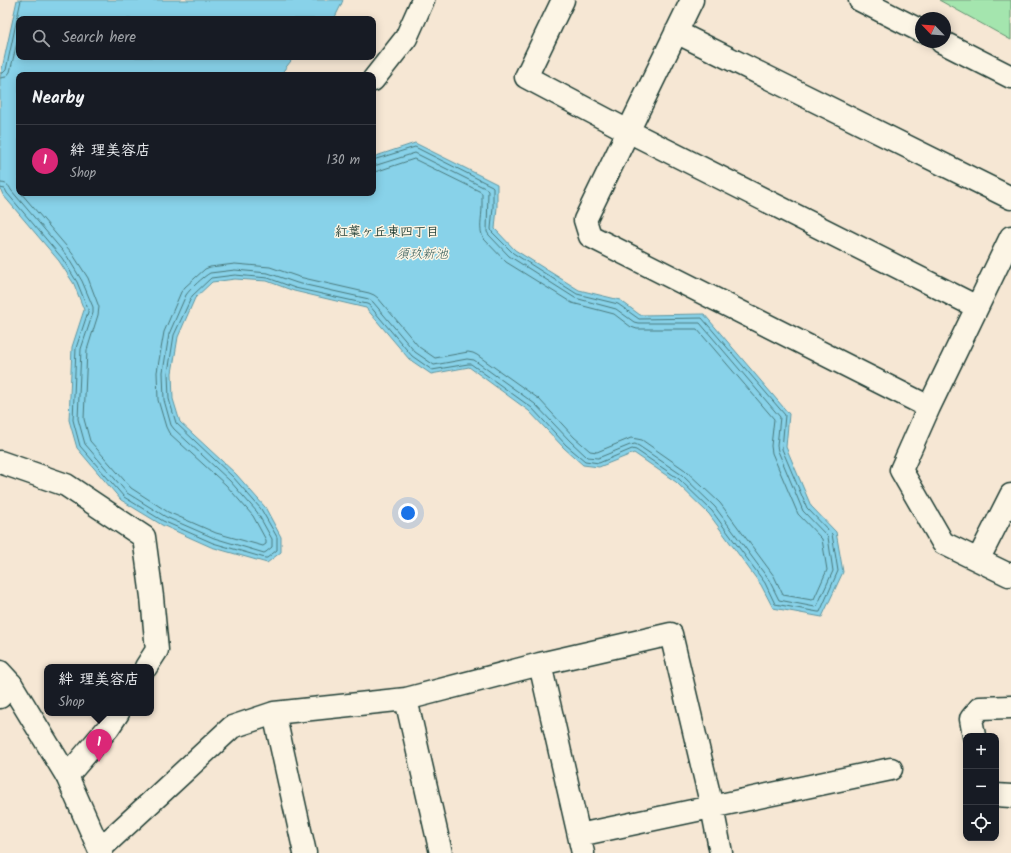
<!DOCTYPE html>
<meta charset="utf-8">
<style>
:root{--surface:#171b24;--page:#20242c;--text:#f1f3f6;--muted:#9ea1a6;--line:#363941;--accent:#db2777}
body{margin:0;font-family:Kalam,"Klee One",sans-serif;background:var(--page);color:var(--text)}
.controls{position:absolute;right:12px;bottom:12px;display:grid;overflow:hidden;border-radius:8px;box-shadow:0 2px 10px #0003}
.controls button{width:36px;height:36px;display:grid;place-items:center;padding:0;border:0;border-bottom:1px solid var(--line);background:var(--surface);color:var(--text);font:20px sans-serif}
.compass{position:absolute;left:915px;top:12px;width:36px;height:36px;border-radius:50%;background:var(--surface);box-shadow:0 2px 10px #0003;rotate:295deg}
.you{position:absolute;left:408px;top:513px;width:14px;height:14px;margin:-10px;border:3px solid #fff;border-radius:50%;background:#1a73e8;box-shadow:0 0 0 6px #1a73e833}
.badge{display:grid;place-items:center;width:26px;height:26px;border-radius:50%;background:var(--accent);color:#fff;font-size:13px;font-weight:700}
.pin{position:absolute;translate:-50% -33px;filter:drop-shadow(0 1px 2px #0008)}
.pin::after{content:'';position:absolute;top:21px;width:14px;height:12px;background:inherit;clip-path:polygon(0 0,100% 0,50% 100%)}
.popup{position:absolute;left:44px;top:664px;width:110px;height:52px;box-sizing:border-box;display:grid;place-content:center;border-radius:8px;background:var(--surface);filter:drop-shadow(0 1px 3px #0005);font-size:13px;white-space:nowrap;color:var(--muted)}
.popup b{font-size:15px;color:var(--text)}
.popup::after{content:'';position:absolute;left:50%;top:100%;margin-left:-8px;border:8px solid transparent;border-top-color:var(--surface)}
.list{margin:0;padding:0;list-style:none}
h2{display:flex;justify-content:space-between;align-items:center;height:52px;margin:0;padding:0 16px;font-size:17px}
h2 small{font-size:13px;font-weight:400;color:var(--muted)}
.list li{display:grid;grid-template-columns:26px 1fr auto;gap:12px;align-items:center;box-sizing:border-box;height:72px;padding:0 16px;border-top:1px solid var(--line)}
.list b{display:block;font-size:15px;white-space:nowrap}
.list p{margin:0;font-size:13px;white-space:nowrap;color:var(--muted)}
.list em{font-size:13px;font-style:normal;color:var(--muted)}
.icon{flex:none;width:22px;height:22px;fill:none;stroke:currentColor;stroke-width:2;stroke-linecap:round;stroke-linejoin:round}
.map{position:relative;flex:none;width:1011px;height:853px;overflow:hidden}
.search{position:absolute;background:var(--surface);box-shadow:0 2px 10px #0003;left:16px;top:16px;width:360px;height:44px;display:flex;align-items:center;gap:10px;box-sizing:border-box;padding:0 14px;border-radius:8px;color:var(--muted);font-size:15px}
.panel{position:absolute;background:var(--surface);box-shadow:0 2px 10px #0003;left:16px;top:72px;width:360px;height:124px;border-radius:8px}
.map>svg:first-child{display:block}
.green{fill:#a4e5ae;stroke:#629171}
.water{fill:#88d2e9;stroke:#5e96a1}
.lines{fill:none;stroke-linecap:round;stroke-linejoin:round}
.shore{stroke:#49797c;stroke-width:1}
.street-casing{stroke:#1f3d34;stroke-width:25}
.secondary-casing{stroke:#1f3d34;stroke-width:25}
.street{stroke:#fcf5e5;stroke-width:22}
.secondary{stroke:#fcf5e5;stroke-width:22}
.labels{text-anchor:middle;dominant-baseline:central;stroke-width:3;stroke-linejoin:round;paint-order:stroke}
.neighbourhood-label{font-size:13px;font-weight:bold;fill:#1f3d34;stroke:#fcf5e5}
.water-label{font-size:13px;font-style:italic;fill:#345b58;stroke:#fcf5e5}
</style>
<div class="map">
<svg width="1011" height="853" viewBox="0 0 1011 853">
<rect width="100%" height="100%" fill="#f6e7d4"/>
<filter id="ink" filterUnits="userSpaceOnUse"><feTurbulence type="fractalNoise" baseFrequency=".025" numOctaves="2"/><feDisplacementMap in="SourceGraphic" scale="8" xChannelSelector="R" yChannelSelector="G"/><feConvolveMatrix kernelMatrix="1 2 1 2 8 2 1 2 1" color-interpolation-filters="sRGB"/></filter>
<g filter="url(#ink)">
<path class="green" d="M 939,0 L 1011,0 L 1011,40 Z"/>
<path class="water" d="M 17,0 L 343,0 L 341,5 L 334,19 L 19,19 L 19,57 L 294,57 L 280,75 L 19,75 L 19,193 L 373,193 L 373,157 L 415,143 L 497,184 L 497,207 L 495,229 L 515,250 L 579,290 L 620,300 L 640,315 L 704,314 L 789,414 L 786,447 L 811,506 L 836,532 L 843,572 L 822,617 L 773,608 L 761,585 L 709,514 L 676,482 L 634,453 L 599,467 L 583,465 L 564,448 L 529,411 L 469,367 L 431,374 L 409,359 L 366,308 L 294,291 L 267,281 L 235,279 L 212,282 L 195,298 L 178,337 L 172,373 L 173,399 L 180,422 L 236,474 L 265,507 L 281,537 L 281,552 L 267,563 L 211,547 L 162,525 L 121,500 L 77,448 L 69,420 L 72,347 L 84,310 L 74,284 L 59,261 L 3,195 L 0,188 L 0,78 Z"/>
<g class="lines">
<path class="shore" d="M 0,73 L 3,73 L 6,70 L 21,0
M 0,78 L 6,77 L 10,72 L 19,34
M 0,183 C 6,183 9,185 11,190 L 67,256 L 82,281 L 93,307 L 93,313 L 81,349 L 78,419 L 85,444 L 127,493 L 166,517 L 214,538 L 264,553 L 266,552 L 272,547 L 272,539 L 257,512 L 230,481 L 174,429 L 171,425 L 164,400 L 163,372 L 169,334 L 186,295 C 191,288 203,277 210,273 L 235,270 L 268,273 L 297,283 L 369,299 L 373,302 L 415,352 L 434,365 L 467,359 L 474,360 L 535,404 L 570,441 L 587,457 L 598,458 L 630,445 L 635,444 L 639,446 L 682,475 L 715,507 L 769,580 L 779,600 L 815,607 L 817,606 L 833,571 L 828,537 L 803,511 L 778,451 L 777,446 L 780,417 L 700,323 L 638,323 L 634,322 L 616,309 L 575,298 L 509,256 L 489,235 L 487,232 L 488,190 L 487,189 L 415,153 L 377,165 L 373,166
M 0,188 L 5,189 L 7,193 L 62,258 L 77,282 L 88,309 L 88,312 L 76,348 L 73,420 L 80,446 L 124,497 L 163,521 L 213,543 L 265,558 L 267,558 L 277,550 L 277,537 L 261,509 L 233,477 L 176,423 L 169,399 L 168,373 L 174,335 L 192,296 L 211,278 L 235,275 L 268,278 L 295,288 L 367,304 L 369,305 L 412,356 L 432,370 L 468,364 L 471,364 L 532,408 L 566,445 L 585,461 L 599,463 L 632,449 L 636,450 L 679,479 L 712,511 L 765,583 L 775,604 L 818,612 L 820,612 L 838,571 L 832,534 L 807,508 L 782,449 L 785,415 L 702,318 L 639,319 L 618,304 L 577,294 L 513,253 L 492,232 L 491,229 L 493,207 L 493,187 L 492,186 L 415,147 L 373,160
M 21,193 L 72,253 L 88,278 L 99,307 L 98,315 L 87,350 L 84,419 L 90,441 L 131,488 L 168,512 L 216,533 L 263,546 L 266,544 L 266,540 L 253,516 L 226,485 L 169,433 L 166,427 L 158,400 L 157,372 L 164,332 L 181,292 L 185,287 L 205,269 L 210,267 L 235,264 L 270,267 L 299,277 L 369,293 L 374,295 L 378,298 L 419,347 L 435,358 L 468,352 L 473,353 L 477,355 L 539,399 L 574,437 L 590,451 L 597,452 L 631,438 L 637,439 L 642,440 L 685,470 L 720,503 L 774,576 L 783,595 L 812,600 L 814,599 L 827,570 L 822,539 L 798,514 L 772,453 L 771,446 L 774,419 L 697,329 L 637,329 L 631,327 L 614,314 L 572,303 L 506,262 L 484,239 C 478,230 482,218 482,207 C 482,203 482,198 482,194 L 481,192 L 414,159 L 378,171 L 373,172"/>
<defs>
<path id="street" d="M 563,0 L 526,77 L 628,131 L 977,307
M 692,0 L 585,220 L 590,236 L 929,407 L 1011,237
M 676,32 L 1011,198
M 373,80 L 406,38 L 423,0
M 929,407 L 901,470 L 943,543 L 1009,575 L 1011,574
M 0,462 L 66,485 L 144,537 L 152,597 L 157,650 L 146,667
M 978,560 L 1011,495
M 540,664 L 671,634 L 712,807 L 721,853
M 0,697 L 11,684
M 406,699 L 441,853
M 274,713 L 305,853
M 974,736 L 971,719 L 980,708 L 1011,707
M 67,776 L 108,728 L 118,713
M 996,795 L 1011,796
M 579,835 L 891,769
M 100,849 L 163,791 L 232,727 L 274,713 L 406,699 L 540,664 L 583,853"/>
<path id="secondary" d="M 860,0 L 921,31
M 942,42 L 1011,77
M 0,672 L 11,684 L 67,776 L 101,853"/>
</defs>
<use href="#street" class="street-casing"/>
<use href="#secondary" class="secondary-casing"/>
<use href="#street" class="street"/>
<use href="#secondary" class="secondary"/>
</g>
</g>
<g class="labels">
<g class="neighbourhood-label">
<text x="387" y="232">紅葉ヶ丘東四丁目</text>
</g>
<g class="water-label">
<text x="422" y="254">須玖新池</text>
</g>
</g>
</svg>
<div class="controls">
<button>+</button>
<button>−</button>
<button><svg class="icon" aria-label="locate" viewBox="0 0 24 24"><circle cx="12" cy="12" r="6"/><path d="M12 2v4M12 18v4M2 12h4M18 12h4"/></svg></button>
</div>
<svg class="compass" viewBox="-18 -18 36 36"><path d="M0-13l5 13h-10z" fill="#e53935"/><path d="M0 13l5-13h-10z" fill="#9ea1a6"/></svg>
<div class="you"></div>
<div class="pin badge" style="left:99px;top:762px">1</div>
<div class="popup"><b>絆 理美容店</b>Shop</div>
<div class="search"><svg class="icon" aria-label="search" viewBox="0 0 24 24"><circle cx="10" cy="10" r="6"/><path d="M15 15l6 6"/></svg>Search here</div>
<section class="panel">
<h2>Nearby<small></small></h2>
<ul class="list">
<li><span class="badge">1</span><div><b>絆 理美容店</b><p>Shop</p></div><em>130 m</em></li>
</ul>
</section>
</div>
